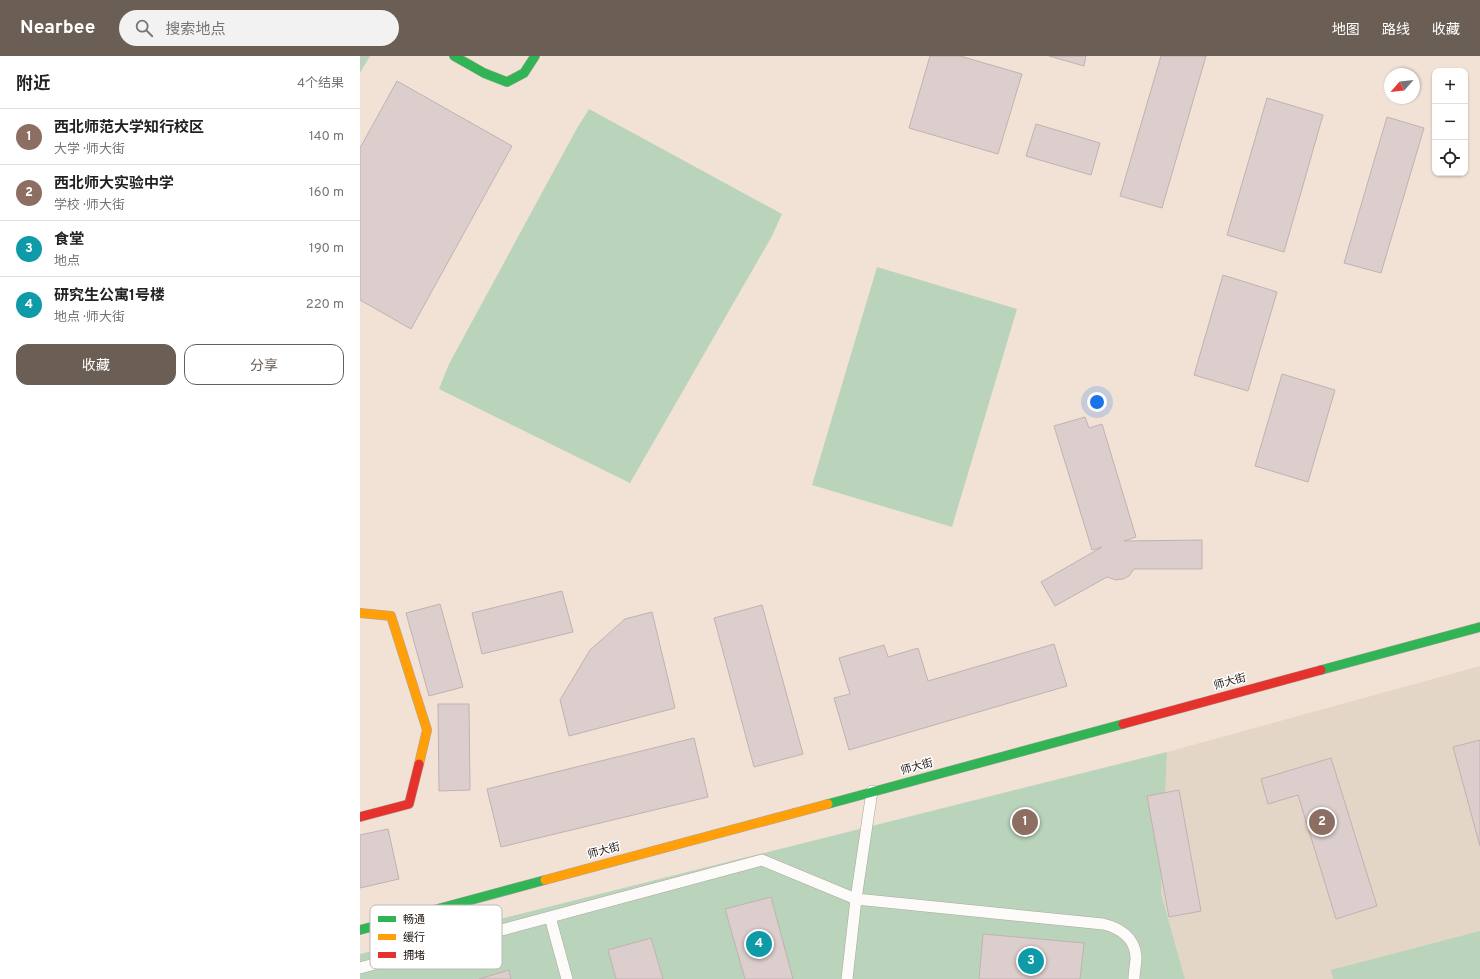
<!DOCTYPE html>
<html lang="zh">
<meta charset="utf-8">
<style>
:root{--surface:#fff;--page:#f2f2f2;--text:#222;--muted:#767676;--line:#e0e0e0;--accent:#6a5e55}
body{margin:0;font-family:Overpass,"Noto Sans SC",sans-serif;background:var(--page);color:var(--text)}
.controls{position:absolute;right:12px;top:12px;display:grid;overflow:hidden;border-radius:8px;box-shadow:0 1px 3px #0004}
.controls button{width:36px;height:36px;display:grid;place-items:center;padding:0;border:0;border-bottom:1px solid var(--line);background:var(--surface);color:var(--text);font:20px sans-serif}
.compass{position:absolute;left:1024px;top:12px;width:36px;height:36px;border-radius:50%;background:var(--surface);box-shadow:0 1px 3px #0004;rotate:243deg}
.you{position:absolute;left:737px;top:346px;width:14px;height:14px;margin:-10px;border:3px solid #fff;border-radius:50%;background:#1a73e8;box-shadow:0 0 0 6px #1a73e833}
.badge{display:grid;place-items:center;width:26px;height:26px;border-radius:50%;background:var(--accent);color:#fff;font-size:13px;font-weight:700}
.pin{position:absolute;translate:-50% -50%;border:2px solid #fff;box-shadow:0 1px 4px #0006}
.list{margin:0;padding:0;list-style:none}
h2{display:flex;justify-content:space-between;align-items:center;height:52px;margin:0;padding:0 16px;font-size:17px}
h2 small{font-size:13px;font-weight:400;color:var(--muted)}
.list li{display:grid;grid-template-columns:26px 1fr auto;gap:12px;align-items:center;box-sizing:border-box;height:56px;padding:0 16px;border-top:1px solid var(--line)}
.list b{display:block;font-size:15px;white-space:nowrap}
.list p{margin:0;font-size:13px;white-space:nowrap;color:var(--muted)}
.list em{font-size:13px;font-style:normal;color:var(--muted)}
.actions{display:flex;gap:8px;padding:12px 16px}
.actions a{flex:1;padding:9px 0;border:1px solid var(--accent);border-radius:12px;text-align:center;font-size:14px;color:var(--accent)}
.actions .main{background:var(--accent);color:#fff}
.icon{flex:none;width:22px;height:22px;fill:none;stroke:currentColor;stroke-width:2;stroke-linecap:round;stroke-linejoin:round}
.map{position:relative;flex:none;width:1120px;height:923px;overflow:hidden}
header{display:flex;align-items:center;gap:24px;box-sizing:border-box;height:56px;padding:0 20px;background:var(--accent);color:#fff}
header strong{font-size:19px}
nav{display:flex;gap:22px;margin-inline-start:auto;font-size:14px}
.search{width:280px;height:36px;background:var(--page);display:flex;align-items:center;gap:10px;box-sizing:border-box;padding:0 14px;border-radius:22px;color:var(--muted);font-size:15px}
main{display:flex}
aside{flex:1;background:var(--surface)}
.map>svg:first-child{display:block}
.education{fill:#e4d6c6}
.green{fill:#b9d4bb}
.building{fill:#dbcecc;stroke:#bfb2b1}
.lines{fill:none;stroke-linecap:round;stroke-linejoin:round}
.lane-casing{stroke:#b0a49b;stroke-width:12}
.fast-casing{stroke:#b0a49b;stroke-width:10}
.slow-casing{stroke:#b0a49b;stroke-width:10}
.jam-casing{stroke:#b0a49b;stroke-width:10}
.lane{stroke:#fdfbf9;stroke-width:11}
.fast{stroke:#30b455;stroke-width:9}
.slow{stroke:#ff9f0a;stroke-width:9}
.jam{stroke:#e5322d;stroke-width:9}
.labels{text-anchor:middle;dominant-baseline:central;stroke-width:3;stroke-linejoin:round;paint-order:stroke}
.street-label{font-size:11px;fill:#21170f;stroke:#fff}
.key{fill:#fff;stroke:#bcb9b7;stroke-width:1}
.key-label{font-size:11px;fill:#21170f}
</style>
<header>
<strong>Nearbee</strong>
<div class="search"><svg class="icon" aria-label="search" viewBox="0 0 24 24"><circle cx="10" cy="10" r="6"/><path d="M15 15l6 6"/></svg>搜索地点</div>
<nav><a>地图</a><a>路线</a><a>收藏</a></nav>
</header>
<main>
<aside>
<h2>附近<small>4个结果</small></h2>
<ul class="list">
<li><span class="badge" style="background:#8d6e63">1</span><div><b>西北师范大学知行校区</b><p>大学 · 师大街</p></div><em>140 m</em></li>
<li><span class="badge" style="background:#8d6e63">2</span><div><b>西北师大实验中学</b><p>学校 · 师大街</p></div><em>160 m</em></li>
<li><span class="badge" style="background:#0f9aa8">3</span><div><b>食堂</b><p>地点</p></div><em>190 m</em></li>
<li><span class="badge" style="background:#0f9aa8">4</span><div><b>研究生公寓1号楼</b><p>地点 · 师大街</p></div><em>220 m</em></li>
</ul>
<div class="actions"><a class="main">收藏</a><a>分享</a></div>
</aside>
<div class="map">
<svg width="1120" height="923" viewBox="0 0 1120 923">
<rect width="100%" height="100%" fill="#f2e2d6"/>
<path class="education" d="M 1120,610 L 1120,923 L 825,923 L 801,837 L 807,696 Z"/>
<path class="green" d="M 0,0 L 10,0 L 0,17 Z
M 229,53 L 422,158 L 412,180 L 270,427 L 79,333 L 89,308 L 216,74 Z
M 517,211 L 657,253 L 592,471 L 452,429 Z
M 807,696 L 801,837 L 825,923 L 0,923 L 0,898 Z
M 1120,875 L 1120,923 L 973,923 L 971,914 Z"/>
<path class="building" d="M 570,0 L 600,0 L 662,18 L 638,98 L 549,72 Z
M 689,0 L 726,0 L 724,10 Z
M 801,0 L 846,0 L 802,152 L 760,140 Z
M 37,25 L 152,90 L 51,273 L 0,244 L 0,92 Z
M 907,42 L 963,59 L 924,196 L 867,179 Z
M 1027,61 L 1064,72 L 1021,217 L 984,207 Z
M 676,68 L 740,87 L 731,119 L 666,100 Z
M 863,219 L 917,236 L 888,335 L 834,319 Z
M 922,318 L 975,334 L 948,426 L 895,410 Z
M 725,361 L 729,372 L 742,368 L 776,481 L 764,485 L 842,484 L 842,513 L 774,513 L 769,520 L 763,523 L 756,524 L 747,521 L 695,550 L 681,526 L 742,491 L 732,494 L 694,370 Z
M 202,535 L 213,576 L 122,598 L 112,557 Z
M 80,548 L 103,631 L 69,640 L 46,557 Z
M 402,549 L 443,698 L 394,711 L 354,562 Z
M 292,556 L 315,652 L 209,680 L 200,644 L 230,594 L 265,563 Z
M 694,588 L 707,630 L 489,694 L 474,642 L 490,638 L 479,602 L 524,589 L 528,601 L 558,592 L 568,625 Z
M 78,648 L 109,648 L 110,734 L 79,735 Z
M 334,682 L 348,741 L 141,791 L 127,733 Z
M 1120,684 L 1120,790 L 1093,691 Z
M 971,702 L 1017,850 L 976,863 L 938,739 L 908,748 L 901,723 Z
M 819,734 L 841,855 L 809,861 L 787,740 Z
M 28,773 L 39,823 L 0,832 L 0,779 Z
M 411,841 L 433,923 L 385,923 L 365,853 Z
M 623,878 L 724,887 L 720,923 L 619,923 Z
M 291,882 L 303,923 L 256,923 L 248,894 Z
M 149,914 L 151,923 L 119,923 Z"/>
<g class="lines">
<defs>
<path id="lane" d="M 190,861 L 207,923
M 0,912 L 402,804 L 496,843 L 743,868 C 760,872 775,882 776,901 C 776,908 774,916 774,923
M 487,923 L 496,843 L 512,735"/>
<path id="fast" d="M 94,0 L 124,17 L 147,26 L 164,17 L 175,0
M 961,614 L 1120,571
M 468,748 L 763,668
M 0,874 L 185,824"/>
<path id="slow" d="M 0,557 L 31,560 L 67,674 L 59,708
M 185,824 L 468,748"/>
<path id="jam" d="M 763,668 L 961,614
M 0,761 L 49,748 L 59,708"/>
</defs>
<use href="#lane" class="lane-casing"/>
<use href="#fast" class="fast-casing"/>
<use href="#slow" class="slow-casing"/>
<use href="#jam" class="jam-casing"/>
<use href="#lane" class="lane"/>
<use href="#fast" class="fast"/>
<use href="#slow" class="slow"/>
<use href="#jam" class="jam"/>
</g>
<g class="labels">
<g class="street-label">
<text transform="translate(870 626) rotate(-15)">师大街</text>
<text transform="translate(557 711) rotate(-15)">师大街</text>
<text transform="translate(244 795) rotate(-15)">师大街</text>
</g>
</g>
<rect x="10" y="849" width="132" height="64" rx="6" class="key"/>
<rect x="18" y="860" width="18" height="6" fill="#30b455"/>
<rect x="18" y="878" width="18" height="6" fill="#ff9f0a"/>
<rect x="18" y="896" width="18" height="6" fill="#e5322d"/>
<g class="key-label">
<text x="43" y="867">畅通</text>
<text x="43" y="885">缓行</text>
<text x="43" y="903">拥堵</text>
</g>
</svg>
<div class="controls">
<button>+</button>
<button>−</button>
<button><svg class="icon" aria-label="locate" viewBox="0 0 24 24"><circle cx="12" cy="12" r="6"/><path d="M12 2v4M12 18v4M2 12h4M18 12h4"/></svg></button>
</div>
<svg class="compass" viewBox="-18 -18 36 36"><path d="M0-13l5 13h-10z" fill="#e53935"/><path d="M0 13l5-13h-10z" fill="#767676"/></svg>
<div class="you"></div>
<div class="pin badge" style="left:665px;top:766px;background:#8d6e63">1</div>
<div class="pin badge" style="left:962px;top:766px;background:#8d6e63">2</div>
<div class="pin badge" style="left:671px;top:905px;background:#0f9aa8">3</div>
<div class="pin badge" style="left:399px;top:888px;background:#0f9aa8">4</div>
</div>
</main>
